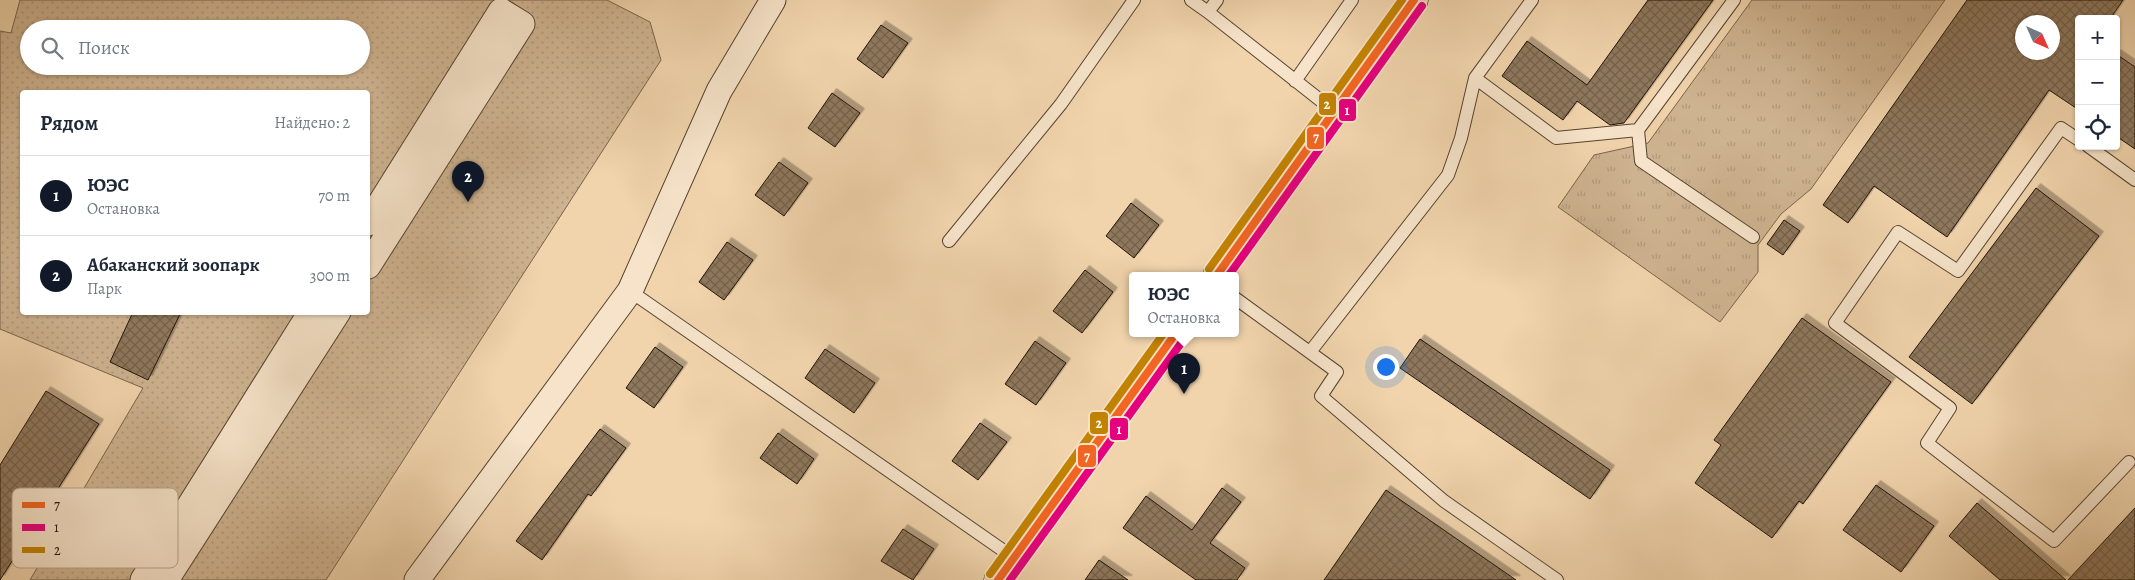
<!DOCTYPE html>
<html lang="ru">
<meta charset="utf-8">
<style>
:root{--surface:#fff;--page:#f6f6f7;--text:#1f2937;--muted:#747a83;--line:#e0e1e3;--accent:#111827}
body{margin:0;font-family:Alegreya,serif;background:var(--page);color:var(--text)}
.controls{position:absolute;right:15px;top:15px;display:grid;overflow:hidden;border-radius:5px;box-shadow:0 1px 4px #0004}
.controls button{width:45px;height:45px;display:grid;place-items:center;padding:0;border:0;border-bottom:1px solid var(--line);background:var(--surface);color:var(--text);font:25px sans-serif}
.compass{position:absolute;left:2015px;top:15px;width:45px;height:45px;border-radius:50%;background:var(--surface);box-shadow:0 1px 4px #0004;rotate:135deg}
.you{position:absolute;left:1385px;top:366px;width:18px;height:18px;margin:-12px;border:4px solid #fff;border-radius:50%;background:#1a73e8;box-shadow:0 0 0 8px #1a73e833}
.badge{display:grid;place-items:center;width:32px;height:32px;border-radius:50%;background:var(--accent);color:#fff;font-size:16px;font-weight:700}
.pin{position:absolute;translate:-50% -41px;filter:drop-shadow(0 1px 2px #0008)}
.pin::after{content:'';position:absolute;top:26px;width:18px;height:15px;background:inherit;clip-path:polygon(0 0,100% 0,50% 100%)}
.popup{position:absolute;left:1129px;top:272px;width:110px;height:65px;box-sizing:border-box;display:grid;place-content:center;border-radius:5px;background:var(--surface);filter:drop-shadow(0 1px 4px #0005);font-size:16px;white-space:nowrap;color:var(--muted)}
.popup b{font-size:19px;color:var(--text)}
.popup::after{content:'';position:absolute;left:50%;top:100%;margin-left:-10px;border:10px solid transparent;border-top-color:var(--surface)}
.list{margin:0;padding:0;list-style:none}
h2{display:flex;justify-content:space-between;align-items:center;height:65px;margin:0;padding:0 20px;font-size:21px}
h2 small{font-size:16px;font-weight:400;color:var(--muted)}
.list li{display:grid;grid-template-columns:32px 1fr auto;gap:15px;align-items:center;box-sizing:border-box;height:80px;padding:0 20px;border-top:1px solid var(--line)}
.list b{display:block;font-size:19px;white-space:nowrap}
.list p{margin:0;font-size:16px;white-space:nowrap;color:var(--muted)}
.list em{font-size:16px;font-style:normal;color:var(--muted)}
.icon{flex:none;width:28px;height:28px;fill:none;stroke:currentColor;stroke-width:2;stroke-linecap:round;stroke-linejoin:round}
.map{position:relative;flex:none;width:2135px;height:580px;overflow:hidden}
.search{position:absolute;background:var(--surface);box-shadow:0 1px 4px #0004;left:20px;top:20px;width:350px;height:55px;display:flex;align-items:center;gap:12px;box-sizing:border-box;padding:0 18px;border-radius:28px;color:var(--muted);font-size:19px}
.panel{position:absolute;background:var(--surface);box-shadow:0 1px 4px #0004;left:20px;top:90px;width:350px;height:225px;border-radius:5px}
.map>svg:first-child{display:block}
.grass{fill:url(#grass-tufts);stroke:#78644c}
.park{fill:url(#park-dots);stroke:#78644c;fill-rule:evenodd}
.building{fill:url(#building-cross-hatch);stroke:#231407;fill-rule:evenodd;filter:url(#shadow)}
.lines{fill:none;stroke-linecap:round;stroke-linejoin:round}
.lane-casing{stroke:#564430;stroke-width:14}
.street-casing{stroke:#564430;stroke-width:27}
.primary-casing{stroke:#231407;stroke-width:29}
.lane{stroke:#f6e3c9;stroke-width:12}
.street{stroke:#f6e3c9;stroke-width:25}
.primary{stroke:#f1d4ac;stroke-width:28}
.bus-1-casing{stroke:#f6e3c9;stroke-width:11}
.bus-2-casing{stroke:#f6e3c9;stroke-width:11}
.bus-3-casing{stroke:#f6e3c9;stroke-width:11}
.bus-1{stroke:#f26522;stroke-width:8}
.bus-2{stroke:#e5007d;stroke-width:8}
.bus-3{stroke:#c28202;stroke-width:8}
.key{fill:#f6e3c9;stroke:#b7a58f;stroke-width:1}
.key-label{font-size:14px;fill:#231407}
.line-badge{stroke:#f6e3c9;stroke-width:2}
.badge-label{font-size:14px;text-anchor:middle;font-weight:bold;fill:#fff}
</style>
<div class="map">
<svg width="2135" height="580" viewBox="0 0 2135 580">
<defs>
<pattern id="grass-tufts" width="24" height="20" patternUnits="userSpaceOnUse" patternTransform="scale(1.25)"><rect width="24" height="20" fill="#ceb390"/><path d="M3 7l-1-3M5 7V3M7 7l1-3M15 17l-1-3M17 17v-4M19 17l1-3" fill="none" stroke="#b1997b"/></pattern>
<pattern id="park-dots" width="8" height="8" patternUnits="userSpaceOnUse" patternTransform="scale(1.25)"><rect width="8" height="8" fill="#ceb390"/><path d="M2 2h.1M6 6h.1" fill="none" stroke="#b1997b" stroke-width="1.8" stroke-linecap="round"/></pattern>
<pattern id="building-cross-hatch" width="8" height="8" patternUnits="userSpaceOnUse" patternTransform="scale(1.25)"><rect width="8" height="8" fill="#8e785d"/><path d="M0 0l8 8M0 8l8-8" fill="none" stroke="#74614b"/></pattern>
<filter id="shadow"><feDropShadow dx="4.5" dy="-4.5" stdDeviation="0" flood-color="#0004"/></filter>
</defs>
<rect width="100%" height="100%" fill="#f1d4ac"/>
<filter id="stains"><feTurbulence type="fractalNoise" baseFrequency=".004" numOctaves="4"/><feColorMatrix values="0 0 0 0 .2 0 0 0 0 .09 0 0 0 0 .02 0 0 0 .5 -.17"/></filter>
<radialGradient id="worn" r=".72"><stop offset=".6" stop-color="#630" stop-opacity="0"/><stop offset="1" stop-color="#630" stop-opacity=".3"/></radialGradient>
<path class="grass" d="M 1752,0 L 1945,0 L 1811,189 L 1781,214 L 1758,245 L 1758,272 L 1720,322 L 1558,207 L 1594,155 L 1648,143 Z"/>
<path class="park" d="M 20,0 L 607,0 L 650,22 L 661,60 L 326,580 L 30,580 L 143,388 L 0,329 L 0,31 L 11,33 ZM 29,29 L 361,29 L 361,66 L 29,66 ZM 22,92 L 368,92 L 368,312 L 22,312 Z"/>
<path class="building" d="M 1648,0 L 1713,0 L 1624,123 L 1610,125 L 1577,101 L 1563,120 L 1502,76 L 1527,41 L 1587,85 Z
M 1967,0 L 2123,0 L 2110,19 L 2079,19 L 2079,110 L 2049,90 L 1947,237 L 1874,186 L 1848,223 L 1823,205 ZM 2022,22 L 2052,22 L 2052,52 L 2022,52 Z
M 881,25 L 908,43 L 883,78 L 857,59 Z
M 2116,54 L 2135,67 L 2135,149 L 2116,136 Z
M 832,93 L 860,113 L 835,147 L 808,128 Z
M 779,162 L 808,183 L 784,216 L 755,195 Z
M 2036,188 L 2099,236 L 1972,404 L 1909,357 Z
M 1131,203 L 1159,225 L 1134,258 L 1106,236 Z
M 1784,220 L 1800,231 L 1783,255 L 1767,244 Z
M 727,242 L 753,260 L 724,300 L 699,282 Z
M 1085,270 L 1113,292 L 1082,333 L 1053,311 Z
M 133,312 L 181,312 L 148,380 L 110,362 Z
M 1802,318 L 1891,382 L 1803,504 L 1799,501 L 1772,538 L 1695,483 L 1721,445 L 1714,440 Z
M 1420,339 L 1610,470 L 1590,499 L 1400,368 Z
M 1035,341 L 1066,363 L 1036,405 L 1005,384 Z
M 655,347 L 683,367 L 654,408 L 626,388 Z
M 825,349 L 875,383 L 854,413 L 805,378 Z
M 46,391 L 99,424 L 0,580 L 0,465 Z
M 980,423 L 1007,442 L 978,480 L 952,461 Z
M 600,429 L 626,448 L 591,496 L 588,494 L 542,560 L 516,541 Z
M 778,433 L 814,459 L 797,484 L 760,458 Z
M 1876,485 L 1934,526 L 1901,572 L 1843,530 Z
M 1222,488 L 1241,502 L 1210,543 L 1245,568 L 1237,580 L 1196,580 L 1123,528 L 1146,496 L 1192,530 Z
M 1386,490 L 1516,580 L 1324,580 Z
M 1977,503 L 2066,580 L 2000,580 L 1949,536 Z
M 2135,508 L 2135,580 L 2068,580 Z
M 903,529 L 934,549 L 913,580 L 881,561 Z
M 1099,560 L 1128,580 L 1085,580 Z"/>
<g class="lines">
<defs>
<path id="lane" d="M 1191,0 L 1208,12
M 1217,0 L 1208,12 L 1334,111
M 1475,78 L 1556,138 L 1638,130 L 1734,0
M 1295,81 L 1352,0
M 1638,130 L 1641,161 L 1753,237
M 2079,140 L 2061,128 L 1958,271 L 1898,232 L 1835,323 L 1950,408 L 1927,443 L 2054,541 L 2129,462
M 2088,146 L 2135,180
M 949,241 L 1061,104 L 1134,0
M 630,291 L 1014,558
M 1235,298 L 1337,372 L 1321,396 L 1444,501 L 1557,580
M 1310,352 L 1448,175 L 1461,138 L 1475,78 L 1532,0"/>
<path id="street" d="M 368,223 L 501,11 L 522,24 L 368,266
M 143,580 L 311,312
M 166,580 L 338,312
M 417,580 L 630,291 L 719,91 L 773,0"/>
<path id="primary" d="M 1217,275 L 1414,0
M 998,580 L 1176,333"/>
</defs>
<use href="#lane" class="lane-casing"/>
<use href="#street" class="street-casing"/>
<use href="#primary" class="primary-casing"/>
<use href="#lane" class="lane"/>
<use href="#street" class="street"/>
<use href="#primary" class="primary"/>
<defs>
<path id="bus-1" d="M 1217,275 L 1414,0
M 998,580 L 1176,333"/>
<path id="bus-2" d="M 1229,275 L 1422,6
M 1010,580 L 1184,339"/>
<path id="bus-3" d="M 1209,269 L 1402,0
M 990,574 L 1164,333"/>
</defs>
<use href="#bus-1" class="bus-1-casing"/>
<use href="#bus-2" class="bus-2-casing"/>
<use href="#bus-3" class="bus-3-casing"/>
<use href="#bus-1" class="bus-1"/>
<use href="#bus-2" class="bus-2"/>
<use href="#bus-3" class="bus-3"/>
</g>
<rect x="12" y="488" width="166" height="80" rx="8" class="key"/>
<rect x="22" y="502" width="23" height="6" fill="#f26522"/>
<rect x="22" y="524" width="23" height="7" fill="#e5007d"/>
<rect x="22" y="547" width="23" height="6" fill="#c28202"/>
<g class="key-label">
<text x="54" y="510">7</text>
<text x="54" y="532">1</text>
<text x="54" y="555">2</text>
</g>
<g class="line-badge">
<rect x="1318" y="92" width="19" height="24" rx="5" fill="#c28202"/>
<rect x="1338" y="98" width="19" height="24" rx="5" fill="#e5007d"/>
<rect x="1306" y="126" width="19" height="24" rx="5" fill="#f26522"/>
<rect x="1089" y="411" width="20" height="24" rx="5" fill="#c28202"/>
<rect x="1109" y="417" width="20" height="24" rx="5" fill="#e5007d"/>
<rect x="1077" y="444" width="20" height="24" rx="5" fill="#f26522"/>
</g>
<g class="badge-label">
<text x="1327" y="109">2</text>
<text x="1347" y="115">1</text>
<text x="1316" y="142">7</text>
<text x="1099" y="428">2</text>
<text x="1119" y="434">1</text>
<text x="1087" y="461">7</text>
</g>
<rect width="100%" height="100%" filter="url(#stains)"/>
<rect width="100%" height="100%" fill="url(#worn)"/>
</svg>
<div class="controls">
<button>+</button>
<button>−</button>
<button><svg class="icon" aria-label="locate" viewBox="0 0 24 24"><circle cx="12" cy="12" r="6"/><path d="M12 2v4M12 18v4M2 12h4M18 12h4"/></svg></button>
</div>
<svg class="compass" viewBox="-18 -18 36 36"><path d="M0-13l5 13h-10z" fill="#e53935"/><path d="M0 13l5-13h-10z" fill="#747a83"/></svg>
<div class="you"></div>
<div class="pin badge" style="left:1184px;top:394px">1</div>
<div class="popup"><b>ЮЭС</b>Остановка</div>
<div class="pin badge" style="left:468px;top:202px">2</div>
<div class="search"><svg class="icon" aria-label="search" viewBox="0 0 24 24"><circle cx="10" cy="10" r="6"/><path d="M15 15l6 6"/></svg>Поиск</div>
<section class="panel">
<h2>Рядом<small>Найдено: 2</small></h2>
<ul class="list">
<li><span class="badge">1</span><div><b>ЮЭС</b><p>Остановка</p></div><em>70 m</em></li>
<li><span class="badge">2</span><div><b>Абаканский зоопарк</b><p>Парк</p></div><em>300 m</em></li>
</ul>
</section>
</div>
